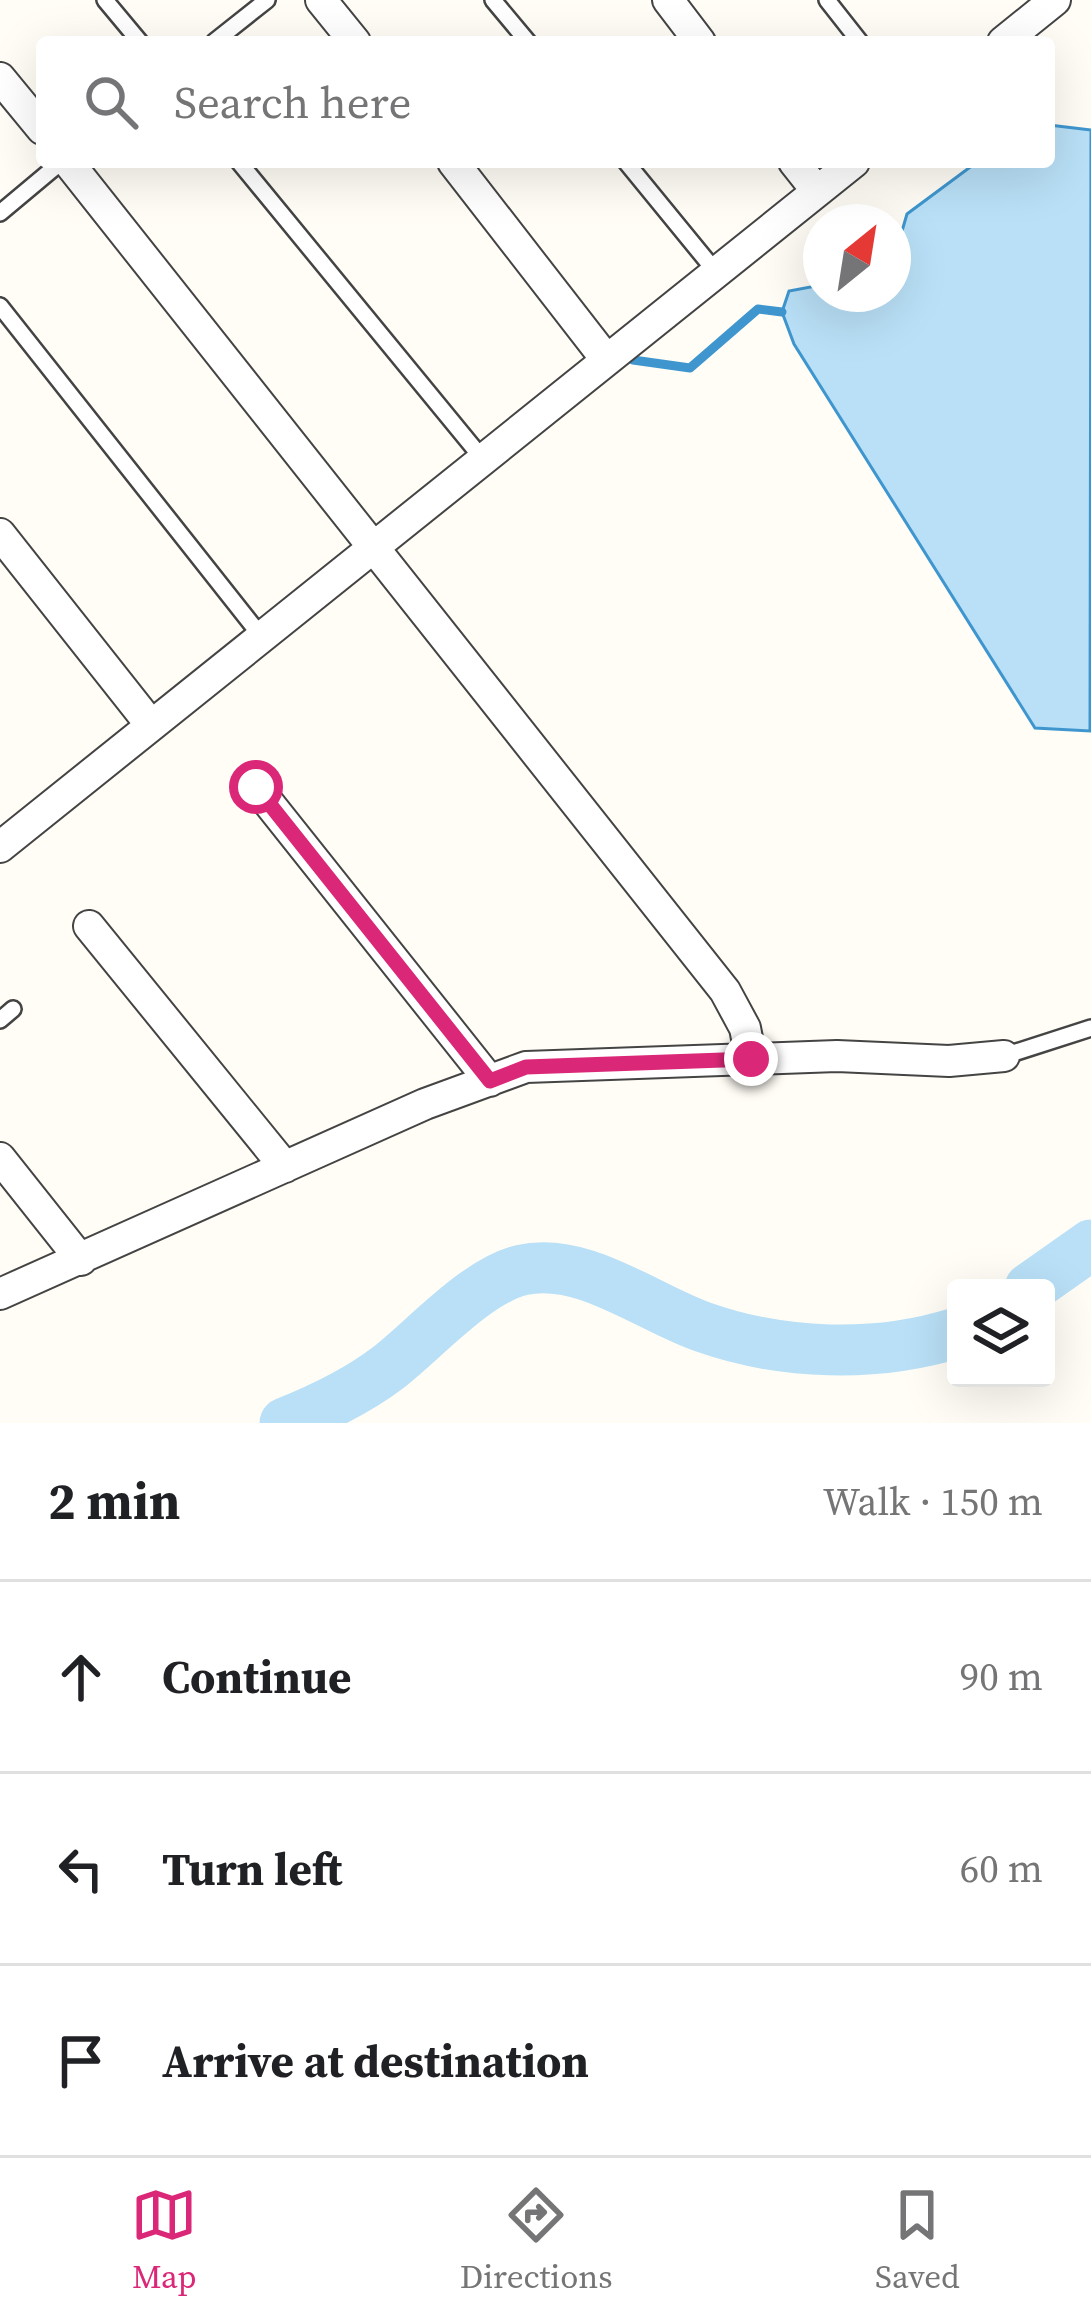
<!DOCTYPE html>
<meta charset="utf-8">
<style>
:root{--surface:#fff;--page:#f6f6f6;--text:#202124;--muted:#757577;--line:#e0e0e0;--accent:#db2777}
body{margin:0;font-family:"Source Serif 4",serif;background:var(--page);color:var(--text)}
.controls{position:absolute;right:36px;bottom:36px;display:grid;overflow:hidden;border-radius:12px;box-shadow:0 12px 48px #0002}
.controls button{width:108px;height:108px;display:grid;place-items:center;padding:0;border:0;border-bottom:3px solid var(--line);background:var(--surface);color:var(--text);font:60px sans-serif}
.compass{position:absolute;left:803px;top:204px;width:108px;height:108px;border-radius:50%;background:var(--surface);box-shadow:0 12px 48px #0002;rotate:30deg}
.stop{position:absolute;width:36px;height:36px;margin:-27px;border:9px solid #db2777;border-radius:50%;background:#fff}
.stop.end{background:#db2777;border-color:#fff;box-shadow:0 3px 12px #0008}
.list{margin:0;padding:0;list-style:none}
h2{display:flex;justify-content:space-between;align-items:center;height:156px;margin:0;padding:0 48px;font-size:51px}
h2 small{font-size:39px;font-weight:400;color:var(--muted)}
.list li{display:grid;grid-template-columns:78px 1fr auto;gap:36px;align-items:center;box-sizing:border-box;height:192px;padding:0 48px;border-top:3px solid var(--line)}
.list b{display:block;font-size:45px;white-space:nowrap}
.list em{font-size:39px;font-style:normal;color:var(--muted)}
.icon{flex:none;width:66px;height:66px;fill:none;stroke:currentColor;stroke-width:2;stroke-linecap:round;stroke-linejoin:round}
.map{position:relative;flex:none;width:1091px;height:1423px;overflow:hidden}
.search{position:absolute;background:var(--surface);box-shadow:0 12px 48px #0002;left:36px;right:36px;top:36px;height:132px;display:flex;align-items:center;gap:30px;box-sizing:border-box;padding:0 42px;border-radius:12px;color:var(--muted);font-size:45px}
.sheet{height:732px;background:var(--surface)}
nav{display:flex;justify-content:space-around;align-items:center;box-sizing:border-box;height:168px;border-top:3px solid var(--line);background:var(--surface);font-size:33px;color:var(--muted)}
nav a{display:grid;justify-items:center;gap:6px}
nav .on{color:var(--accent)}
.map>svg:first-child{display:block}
.water{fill:#b9e0f7;stroke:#3f96cf;stroke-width:3}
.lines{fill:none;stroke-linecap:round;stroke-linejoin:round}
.stream{stroke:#3f96cf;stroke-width:9}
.river{stroke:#b9e0f7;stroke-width:51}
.service-casing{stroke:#444;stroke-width:20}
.minor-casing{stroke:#444;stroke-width:34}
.service{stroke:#fff;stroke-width:15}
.minor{stroke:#fff;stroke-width:30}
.route{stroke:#db2777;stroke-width:15}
</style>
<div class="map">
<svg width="1091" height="1423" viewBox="0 0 1091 1423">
<rect width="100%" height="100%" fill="#fffdf5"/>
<path class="water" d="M 1049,125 L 1091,130 L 1090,731 L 1035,728 L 794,344 L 782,312 L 789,291 L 821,285 L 821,294 L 893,294 L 893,244 L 900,238 L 907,214 L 977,162 L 1049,162 Z"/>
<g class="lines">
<path class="stream" d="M 633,360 L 690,368 L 758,309 L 782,312"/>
<path class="river" d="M 1030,1288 L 1091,1245
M 285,1423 C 320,1409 359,1390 389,1367 C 427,1337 476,1281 522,1270 C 583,1256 648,1308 703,1327 C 782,1355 876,1358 956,1333"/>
<defs>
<path id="service" d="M 105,0 L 140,42
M 493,0 L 528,42
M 827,0 L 860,42
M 214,42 L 267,0
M 239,162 L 482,458
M 626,162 L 716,272
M 0,213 L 61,162
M 0,306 L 261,636
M 0,1020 L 13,1009
M 1004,1056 L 1091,1028"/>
<path id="minor" d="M 321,0 L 355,42
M 668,0 L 700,42
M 1003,42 L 1055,0
M 0,78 L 42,129
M 68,162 L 725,991 L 745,1028 L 751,1059
M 453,162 L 606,359
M 794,162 L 817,191
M 0,534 L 151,725
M 256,787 L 490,1081
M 0,847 L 854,162
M 89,926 L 285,1167
M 0,1158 L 81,1260
M 0,1294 L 425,1104 L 526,1067 L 837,1056 L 949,1061 L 1004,1056"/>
</defs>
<use href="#service" class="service-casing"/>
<use href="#minor" class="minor-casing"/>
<use href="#service" class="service"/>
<use href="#minor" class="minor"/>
</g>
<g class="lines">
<path class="route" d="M 256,787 L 490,1081 L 526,1067 L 751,1059"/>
</g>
</svg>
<div class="controls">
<button><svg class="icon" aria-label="layers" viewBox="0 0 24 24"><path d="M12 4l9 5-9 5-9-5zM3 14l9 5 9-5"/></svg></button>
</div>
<svg class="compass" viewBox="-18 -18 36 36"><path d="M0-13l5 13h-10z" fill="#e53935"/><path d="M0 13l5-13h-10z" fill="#757577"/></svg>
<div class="stop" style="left:256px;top:787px"></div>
<div class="stop end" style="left:751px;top:1059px"></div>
<div class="search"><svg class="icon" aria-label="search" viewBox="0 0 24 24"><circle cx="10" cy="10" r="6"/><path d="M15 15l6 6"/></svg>Search here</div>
</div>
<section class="sheet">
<h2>2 min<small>Walk · 150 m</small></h2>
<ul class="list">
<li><svg class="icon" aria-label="ahead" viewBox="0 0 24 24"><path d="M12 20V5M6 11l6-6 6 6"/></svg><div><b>Continue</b></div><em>90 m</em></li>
<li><svg class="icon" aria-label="left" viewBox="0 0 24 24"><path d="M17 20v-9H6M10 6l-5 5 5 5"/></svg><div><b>Turn left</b></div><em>60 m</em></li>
<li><svg class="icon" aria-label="arrive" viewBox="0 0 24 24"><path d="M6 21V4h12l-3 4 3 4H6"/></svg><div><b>Arrive at destination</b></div></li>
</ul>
</section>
<nav>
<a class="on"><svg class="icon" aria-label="map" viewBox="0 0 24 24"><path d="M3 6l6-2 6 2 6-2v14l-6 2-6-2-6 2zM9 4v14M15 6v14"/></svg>Map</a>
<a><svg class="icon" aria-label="directions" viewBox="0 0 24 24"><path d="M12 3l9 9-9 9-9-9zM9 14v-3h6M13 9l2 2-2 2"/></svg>Directions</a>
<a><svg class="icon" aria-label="saved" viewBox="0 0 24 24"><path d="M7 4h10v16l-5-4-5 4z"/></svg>Saved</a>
</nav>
